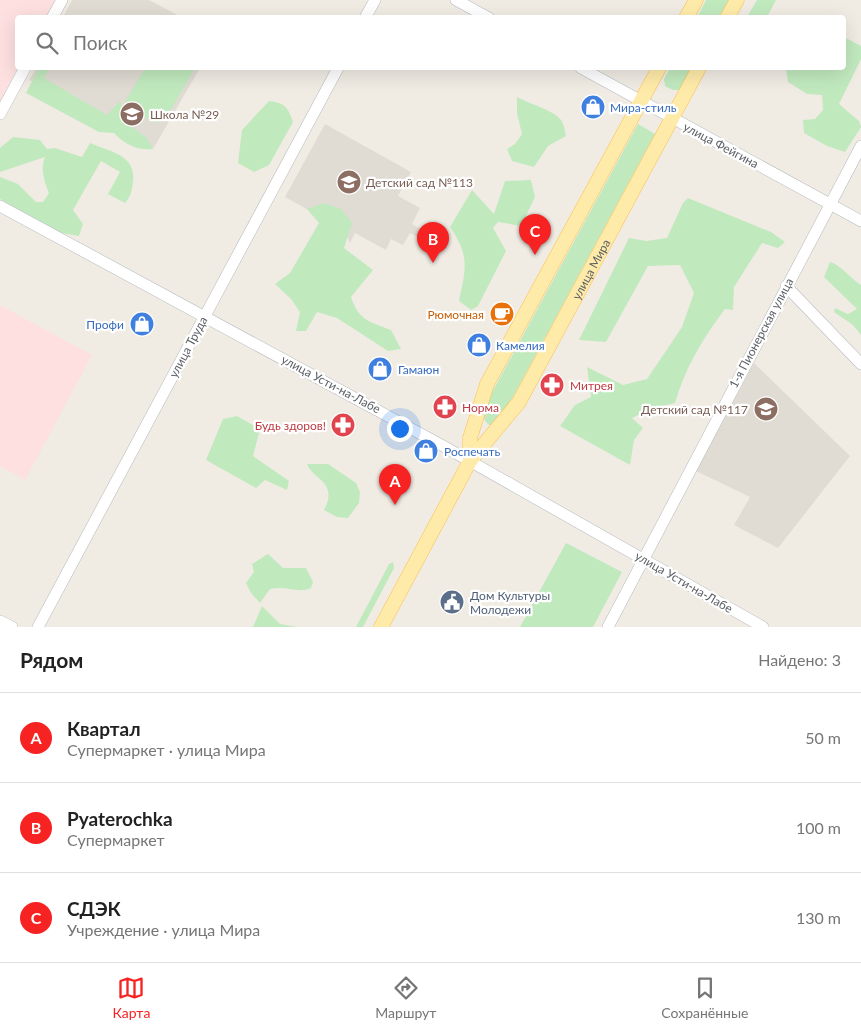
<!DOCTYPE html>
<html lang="ru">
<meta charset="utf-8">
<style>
:root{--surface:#fff;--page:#f6f6f6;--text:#222;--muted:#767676;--line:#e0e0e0;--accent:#f72322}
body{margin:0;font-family:Lato,sans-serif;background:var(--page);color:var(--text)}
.you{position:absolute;left:399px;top:428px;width:18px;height:18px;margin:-12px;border:4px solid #fff;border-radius:50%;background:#1a73e8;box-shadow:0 0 0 8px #1a73e833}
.badge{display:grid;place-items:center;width:32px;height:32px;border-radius:50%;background:var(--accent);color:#fff;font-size:16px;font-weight:700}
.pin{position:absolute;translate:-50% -41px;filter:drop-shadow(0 1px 2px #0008)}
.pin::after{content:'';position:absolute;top:26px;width:18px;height:15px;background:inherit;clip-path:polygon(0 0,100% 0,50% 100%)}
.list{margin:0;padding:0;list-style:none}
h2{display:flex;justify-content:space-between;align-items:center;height:65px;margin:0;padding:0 20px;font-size:21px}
h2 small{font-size:16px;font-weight:400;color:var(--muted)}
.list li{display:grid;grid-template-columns:32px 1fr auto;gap:15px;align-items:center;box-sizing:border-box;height:90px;padding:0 20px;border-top:1px solid var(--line)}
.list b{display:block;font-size:19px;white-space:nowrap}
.list p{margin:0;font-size:16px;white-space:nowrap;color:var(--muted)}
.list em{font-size:16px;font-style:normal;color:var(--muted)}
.icon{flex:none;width:28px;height:28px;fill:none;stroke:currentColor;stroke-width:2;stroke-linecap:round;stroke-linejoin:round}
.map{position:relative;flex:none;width:861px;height:627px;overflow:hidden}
.search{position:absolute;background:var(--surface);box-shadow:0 5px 20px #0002;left:15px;right:15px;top:15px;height:55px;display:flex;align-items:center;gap:12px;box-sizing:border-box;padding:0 18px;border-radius:5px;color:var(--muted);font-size:19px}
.sheet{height:335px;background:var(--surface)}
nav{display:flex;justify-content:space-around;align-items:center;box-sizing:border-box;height:70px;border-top:1px solid var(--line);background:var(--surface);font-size:14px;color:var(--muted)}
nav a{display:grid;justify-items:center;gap:2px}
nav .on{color:var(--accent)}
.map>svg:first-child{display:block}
.education{fill:#e0dbd3}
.medical{fill:#fde0df}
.green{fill:#c1e9be}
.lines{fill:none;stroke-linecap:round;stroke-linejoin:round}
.minor-casing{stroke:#b6babf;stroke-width:12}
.major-casing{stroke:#fdbf50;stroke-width:15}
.minor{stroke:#fff;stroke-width:11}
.major{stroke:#ffeba9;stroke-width:14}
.labels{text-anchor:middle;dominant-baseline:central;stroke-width:4.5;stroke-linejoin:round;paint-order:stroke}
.shop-label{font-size:12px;fill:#366cbe;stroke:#fff;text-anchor:start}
.education-label{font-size:12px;fill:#785e54;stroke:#fff;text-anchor:start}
.street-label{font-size:12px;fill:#5c6166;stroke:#fff}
.food-label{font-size:12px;fill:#c56008;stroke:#fff;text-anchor:end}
.health-label{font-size:12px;fill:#be3a42;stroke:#fff;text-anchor:start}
.service-label{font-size:12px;fill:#4e5e75;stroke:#fff;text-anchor:start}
</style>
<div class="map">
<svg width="861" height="627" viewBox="0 0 861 627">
<rect width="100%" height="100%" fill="#f0ece4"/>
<path class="education" d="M 72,0 L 149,0 L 181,17 L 63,17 Z
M 36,68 L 200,68 L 153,149 L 29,80 Z
M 325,124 L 411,172 L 398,196 L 420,208 L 412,224 L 422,230 L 418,237 L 410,233 L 403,245 L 391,239 L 386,250 L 355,233 L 350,243 L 344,230 L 285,197 Z
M 754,363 L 850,456 L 778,548 L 734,525 L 750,497 L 696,471 Z"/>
<path class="medical" d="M 0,0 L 55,0 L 45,17 L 18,18 L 18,68 L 0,102 Z
M 0,305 L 92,355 L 25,480 L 0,466 Z"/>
<path class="green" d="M 706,0 L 729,0 L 720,17 L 697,18 Z
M 757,0 L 776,0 L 767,17 L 747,17 Z
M 844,37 L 861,46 L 861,59 L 839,104 L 859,121 L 861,127 L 845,152 L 827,146 L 804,133 L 803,120 L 815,119 L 823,110 L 822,95 L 807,94 L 788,82 L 786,68 L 844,68 Z
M 39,68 L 50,68 L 44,78 L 107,115 L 120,101 L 123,110 L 121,119 L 147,138 L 153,149 C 138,151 124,144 114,133 L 99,132 L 26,93 Z
M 145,68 L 195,68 L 166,118 L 155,123 L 126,106 L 126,100 Z
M 670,68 L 692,68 L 680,90 L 673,90 L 665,86 L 664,79 Z
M 517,97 C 529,104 554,110 561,120 C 564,124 565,131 566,136 L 548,146 L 534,167 L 512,161 L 507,149 L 515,144 L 522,134 L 517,113 Z
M 269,101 C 285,103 288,107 293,122 L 269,165 L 254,172 L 238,163 L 242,130 Z
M 638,124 L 655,134 L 507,408 L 492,426 C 478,421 486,407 490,396 Z
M 13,137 L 40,140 L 47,149 L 55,148 L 82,157 L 90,143 C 111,152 136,155 133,181 C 132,191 131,196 125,203 L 108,194 L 120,172 L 101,161 L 73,210 L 83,224 L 79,236 L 61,233 L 0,199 L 0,177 L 18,184 L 36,202 L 43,202 L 49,193 C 44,181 40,169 45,157 L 0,172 L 0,148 Z
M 531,180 L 535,197 L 521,226 L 498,222 L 493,228 L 506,251 L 478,306 L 471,310 L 459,301 C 466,267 470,257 450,227 L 472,190 L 494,214 L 505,181 Z
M 688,198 L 771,232 L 785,242 L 778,248 L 762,243 L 734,287 L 733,310 L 725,309 C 703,338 685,368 675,403 L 653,408 L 632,418 L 643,428 L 634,440 L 630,465 L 560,426 L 575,405 L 591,397 L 587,367 L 623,385 L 647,379 L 682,327 L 694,293 L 680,265 L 648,266 L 606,342 L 579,340 L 629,238 L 646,241 L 667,238 L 683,203 Z
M 324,203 L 341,209 L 352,223 L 344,248 L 373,270 L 351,297 C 359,321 369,321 391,330 L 401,349 L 388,351 L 337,318 L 317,312 L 306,331 L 296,331 L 300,312 L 291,299 L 275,284 L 290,273 L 319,223 L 307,209 Z
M 830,262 C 841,265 850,278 861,285 L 861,335 L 853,325 L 834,312 L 835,308 L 848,314 L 857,309 L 824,277 Z
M 237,416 L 260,429 L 253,456 L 289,481 L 287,490 L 265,480 L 256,488 L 206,460 L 223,419 Z
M 307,464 L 328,464 L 356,483 L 360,492 L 359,503 L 348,518 L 337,517 L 324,510 C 339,482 312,479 307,464 Z
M 566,543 L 622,572 L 593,627 L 520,627 Z
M 268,554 L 283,568 L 306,568 L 313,582 L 311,588 C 299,594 284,585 270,589 L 260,603 L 251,593 L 246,583 L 254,572 L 252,564 Z
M 393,562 L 394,568 L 363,627 L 356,627 L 389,564 Z
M 262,606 L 280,624 L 297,627 L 253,627 Z"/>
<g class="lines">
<defs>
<path id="minor" d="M 456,0 L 489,18
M 52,18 L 62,0
M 365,18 L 375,0
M 581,68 L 861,221
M 0,114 L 25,68
M 0,206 L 445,447 L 763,627
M 786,286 L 861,364
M 0,621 L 12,627
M 38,627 L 338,68
M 608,627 L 861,146"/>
<g id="major">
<path d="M 686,18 L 696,0"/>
<path d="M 727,18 L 737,0"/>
<path d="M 470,461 L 470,438 L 487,384 L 659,68"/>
<path id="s1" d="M 381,627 L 470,461 L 519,402 L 699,68"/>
</g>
</defs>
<use href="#minor" class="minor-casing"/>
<use href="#major" class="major-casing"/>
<use href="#minor" class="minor"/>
<use href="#major" class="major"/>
</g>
<defs>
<symbol id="shop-disc" viewBox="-11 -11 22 22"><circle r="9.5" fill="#3f7fe0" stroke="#fff"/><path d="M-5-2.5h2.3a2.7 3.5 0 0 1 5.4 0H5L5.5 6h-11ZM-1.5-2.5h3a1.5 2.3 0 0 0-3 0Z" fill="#fff"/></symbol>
<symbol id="school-disc" viewBox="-11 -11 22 22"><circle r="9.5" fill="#8d6e63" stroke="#fff"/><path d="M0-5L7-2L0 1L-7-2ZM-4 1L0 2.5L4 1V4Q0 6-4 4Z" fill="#fff"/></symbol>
<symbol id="cafe-disc" viewBox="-11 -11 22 22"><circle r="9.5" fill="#e8710a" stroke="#fff"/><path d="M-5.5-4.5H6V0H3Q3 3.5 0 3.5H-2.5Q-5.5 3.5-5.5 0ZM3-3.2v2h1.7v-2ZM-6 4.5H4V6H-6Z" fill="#fff"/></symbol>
<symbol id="pharmacy-disc" viewBox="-11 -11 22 22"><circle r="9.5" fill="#e0444e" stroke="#fff"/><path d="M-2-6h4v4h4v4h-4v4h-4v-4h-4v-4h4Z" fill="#fff"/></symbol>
<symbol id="civic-disc" viewBox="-11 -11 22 22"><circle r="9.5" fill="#5c6f8a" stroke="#fff"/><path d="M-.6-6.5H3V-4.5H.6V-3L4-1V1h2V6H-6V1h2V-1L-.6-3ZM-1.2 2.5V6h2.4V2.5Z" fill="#fff"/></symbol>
</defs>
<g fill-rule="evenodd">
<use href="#shop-disc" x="579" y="93" width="28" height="28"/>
<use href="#school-disc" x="118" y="100" width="28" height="28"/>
<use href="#school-disc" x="335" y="168" width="28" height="28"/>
<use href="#cafe-disc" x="488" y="300" width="28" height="28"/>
<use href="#shop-disc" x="128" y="310" width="28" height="28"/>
<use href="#shop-disc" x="465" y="331" width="28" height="28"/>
<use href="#shop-disc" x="366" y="355" width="28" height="28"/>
<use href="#pharmacy-disc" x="538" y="371" width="28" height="28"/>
<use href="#pharmacy-disc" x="431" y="393" width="28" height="28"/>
<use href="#school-disc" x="752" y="395" width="28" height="28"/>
<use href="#pharmacy-disc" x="329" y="411" width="28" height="28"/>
<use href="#shop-disc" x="412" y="437" width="28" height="28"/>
<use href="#civic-disc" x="438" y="588" width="28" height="28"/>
</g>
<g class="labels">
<g class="shop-label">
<text x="610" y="107">Мира-стиль</text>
<text x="124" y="324" text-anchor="end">Профи</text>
<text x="496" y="345">Камелия</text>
<text x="398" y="369">Гамаюн</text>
<text x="444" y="451">Роспечать</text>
</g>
<g class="education-label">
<text x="150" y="114">Школа №29</text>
<text x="366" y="182">Детский сад №113</text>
<text x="748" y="409" text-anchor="end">Детский сад №117</text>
</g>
<g class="street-label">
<text transform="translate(721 145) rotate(28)">улица Фейгина</text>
<text stroke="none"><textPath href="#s1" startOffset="416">улица Мира</textPath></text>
<text transform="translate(761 333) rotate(-62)">1-я Пионерская улица</text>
<text transform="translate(188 347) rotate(-62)">улица Труда</text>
<text transform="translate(331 384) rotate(28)">улица Усти-на-Лабе</text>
<text transform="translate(684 582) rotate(30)">улица Усти-на-Лабе</text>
</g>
<g class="food-label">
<text x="484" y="314">Рюмочная</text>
</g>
<g class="health-label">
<text x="570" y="385">Митрея</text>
<text x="462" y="407">Норма</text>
<text x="326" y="425" text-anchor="end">Будь здоров!</text>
</g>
<g class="service-label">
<text x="470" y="595">Дом Культуры<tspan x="470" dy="14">Молодежи</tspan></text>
</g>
</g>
</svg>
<div class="you"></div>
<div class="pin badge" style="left:395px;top:505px">A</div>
<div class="pin badge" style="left:433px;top:263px">B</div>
<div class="pin badge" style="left:535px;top:255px">C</div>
<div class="search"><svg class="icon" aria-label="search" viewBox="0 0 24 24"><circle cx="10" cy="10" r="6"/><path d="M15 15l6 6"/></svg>Поиск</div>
</div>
<section class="sheet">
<h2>Рядом<small>Найдено: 3</small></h2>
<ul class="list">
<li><span class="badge">A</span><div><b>Квартал</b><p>Супермаркет · улица Мира</p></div><em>50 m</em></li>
<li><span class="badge">B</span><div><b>Pyaterochka</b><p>Супермаркет</p></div><em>100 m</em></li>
<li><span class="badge">C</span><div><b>СДЭК</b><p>Учреждение · улица Мира</p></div><em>130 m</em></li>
</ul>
</section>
<nav>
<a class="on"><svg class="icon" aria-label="map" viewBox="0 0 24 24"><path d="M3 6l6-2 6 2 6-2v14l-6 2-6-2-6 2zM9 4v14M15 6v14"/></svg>Карта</a>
<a><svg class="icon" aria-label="directions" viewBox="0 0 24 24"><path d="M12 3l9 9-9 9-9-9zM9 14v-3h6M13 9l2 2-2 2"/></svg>Маршрут</a>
<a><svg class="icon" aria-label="saved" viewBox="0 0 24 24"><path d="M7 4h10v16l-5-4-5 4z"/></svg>Сохранённые</a>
</nav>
